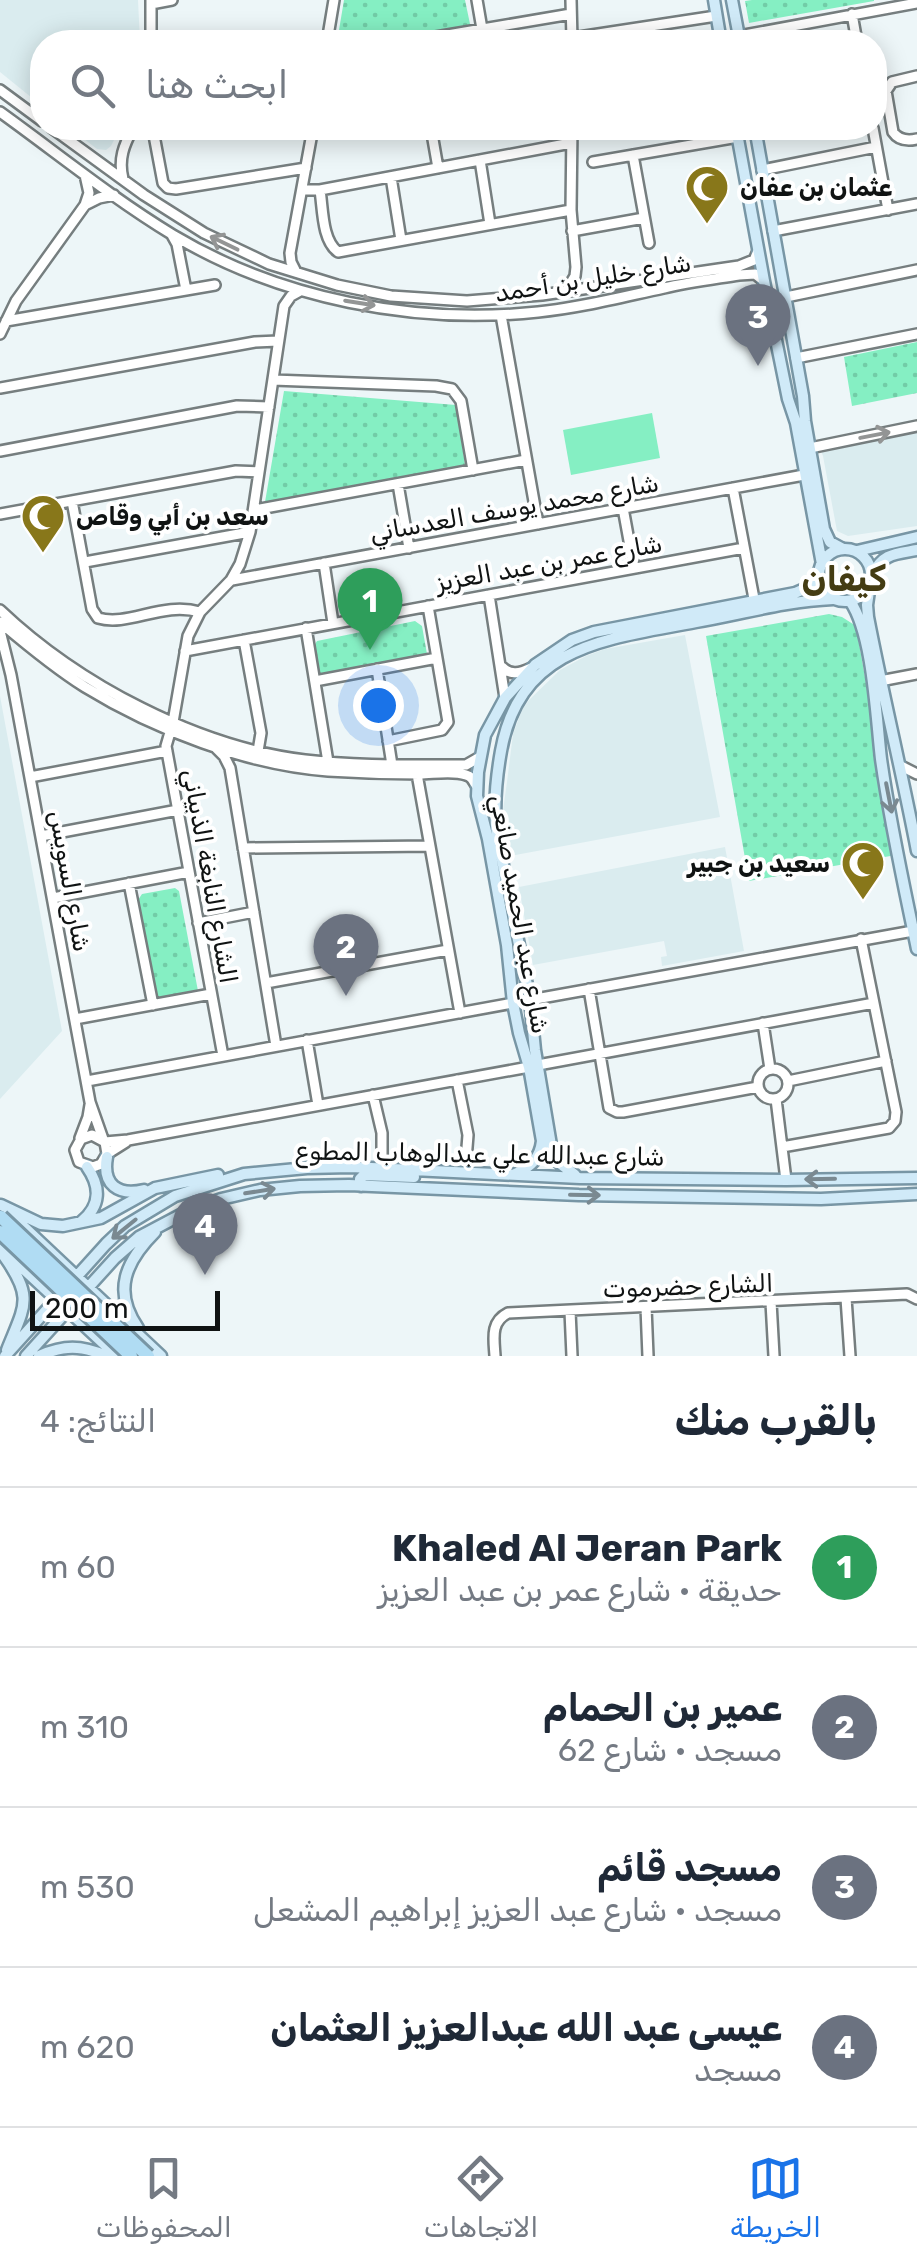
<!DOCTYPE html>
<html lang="ar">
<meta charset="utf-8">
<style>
:root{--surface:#fff;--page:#f6f6f7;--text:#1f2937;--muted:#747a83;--line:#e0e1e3;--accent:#1a73e8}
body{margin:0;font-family:Rubik,"Noto Naskh Arabic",sans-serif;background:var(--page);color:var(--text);direction:rtl}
.scale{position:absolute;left:30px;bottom:25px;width:190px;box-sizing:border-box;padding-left:10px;border:5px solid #101313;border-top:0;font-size:28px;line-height:35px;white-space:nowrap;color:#101313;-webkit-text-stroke:8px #fff;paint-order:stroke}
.you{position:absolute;left:378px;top:705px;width:35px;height:35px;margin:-25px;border:8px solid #fff;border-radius:50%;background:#1a73e8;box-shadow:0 0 0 15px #1a73e833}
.badge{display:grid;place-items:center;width:65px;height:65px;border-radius:50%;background:var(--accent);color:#fff;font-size:32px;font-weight:700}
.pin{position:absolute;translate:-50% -82px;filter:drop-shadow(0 2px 5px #0008)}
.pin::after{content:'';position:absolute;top:52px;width:35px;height:30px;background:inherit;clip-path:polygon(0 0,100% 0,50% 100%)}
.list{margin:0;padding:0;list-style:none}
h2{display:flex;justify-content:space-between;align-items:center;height:130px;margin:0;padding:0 40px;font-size:42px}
h2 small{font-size:32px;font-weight:400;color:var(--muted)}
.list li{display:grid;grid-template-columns:65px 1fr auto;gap:30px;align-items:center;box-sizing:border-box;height:160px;padding:0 40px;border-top:2px solid var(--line)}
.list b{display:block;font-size:38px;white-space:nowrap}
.list p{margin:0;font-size:32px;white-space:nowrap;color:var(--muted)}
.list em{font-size:32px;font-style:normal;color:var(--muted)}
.icon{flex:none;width:55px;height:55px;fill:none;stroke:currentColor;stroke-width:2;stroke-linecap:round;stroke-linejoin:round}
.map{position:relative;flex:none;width:917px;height:1356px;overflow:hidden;direction:ltr}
.search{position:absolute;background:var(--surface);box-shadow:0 5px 25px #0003;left:30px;right:30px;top:30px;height:110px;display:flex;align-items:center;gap:25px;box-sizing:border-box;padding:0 35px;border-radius:40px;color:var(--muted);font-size:38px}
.sheet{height:770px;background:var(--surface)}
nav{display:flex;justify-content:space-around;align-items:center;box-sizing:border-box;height:140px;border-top:2px solid var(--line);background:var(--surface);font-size:28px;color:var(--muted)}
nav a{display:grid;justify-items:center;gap:5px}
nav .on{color:var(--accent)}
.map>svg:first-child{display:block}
.built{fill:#daecef}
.grass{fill:url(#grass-dots)}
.pitch{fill:#85efc3}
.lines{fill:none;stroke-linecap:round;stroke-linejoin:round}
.minor-casing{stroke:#767e7f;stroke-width:14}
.major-casing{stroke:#7896a5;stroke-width:15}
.minor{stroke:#fff;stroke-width:9}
.major{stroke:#d0eaf8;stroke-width:10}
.highway-bridge-casing{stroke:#7896a5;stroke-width:18;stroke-linecap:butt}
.highway-bridge{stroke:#b0dcf3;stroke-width:12}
.oneway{stroke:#939595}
.oneway2{stroke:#7a8991}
.labels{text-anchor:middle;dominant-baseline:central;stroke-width:8;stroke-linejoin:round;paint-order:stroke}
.poi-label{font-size:25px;font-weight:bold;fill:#101313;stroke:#fff;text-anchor:start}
.street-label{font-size:25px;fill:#101313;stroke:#fff}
.district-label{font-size:35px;font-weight:bold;fill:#443c13;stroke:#fff}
</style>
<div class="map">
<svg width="917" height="1356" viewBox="0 0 917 1356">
<defs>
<pattern id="grass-dots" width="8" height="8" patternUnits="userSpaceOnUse" patternTransform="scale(2.5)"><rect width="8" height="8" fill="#85efc3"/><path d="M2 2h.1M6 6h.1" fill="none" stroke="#72cca7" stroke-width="1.8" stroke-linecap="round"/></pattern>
</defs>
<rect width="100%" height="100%" fill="#edf6f8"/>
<path class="built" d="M 0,0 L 138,0 L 140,42 L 42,42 L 42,106 L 0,72 Z
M 70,128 L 120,128 L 111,146 L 106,150 L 97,149 Z
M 917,431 L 917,526 L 848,536 L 837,531 L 823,456 L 820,449 Z
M 685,635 L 720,817 L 510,856 L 503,810 L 507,782 L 513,734 L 522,710 L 529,700 L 560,670 L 586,656 L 605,649 Z
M 0,696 L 62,1031 L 0,1099 Z
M 725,847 L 744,951 L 662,966 L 661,957 L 667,956 L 664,941 L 533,965 L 519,887 Z"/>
<path class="grass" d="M 344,0 L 465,0 L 470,24 L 464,29 L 388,42 L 337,42 Z
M 752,0 L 874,0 L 874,1 L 749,23 L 745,1 Z
M 917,342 L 917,393 L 852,406 L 844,357 Z
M 284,391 L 456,405 L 465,465 L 265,502 Z
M 829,614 L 842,617 L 856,626 L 896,855 L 749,881 L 706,636 Z
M 415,621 L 422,626 L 427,654 L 423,659 L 326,677 L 320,673 L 314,646 L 317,641 Z
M 175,888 L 179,891 L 198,991 L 194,997 L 161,1002 L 155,997 L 138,900 L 142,894 Z"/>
<path class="pitch" d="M 652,413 L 660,458 L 571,475 L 563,430 Z"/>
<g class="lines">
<defs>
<path id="minor" d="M 151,0 L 151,42
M 477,0 L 482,29
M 571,0 L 572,40
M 151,4 L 172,0
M 852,14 L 857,42
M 739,36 L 917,3
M 572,38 L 716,16
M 295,42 L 328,37
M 327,42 L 334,0
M 406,42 L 571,14
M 917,76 L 892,82 L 886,91 L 893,132 C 899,141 908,141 917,139
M 0,90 L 42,121
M 0,112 C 57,153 112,198 173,235 C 280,299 414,325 538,312 C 580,308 622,297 664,288 C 689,282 714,279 739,275 L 755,274 L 764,281
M 52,128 L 144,195 L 204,233 L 269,264 L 337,285 L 391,296 L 467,301 L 542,295 L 739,266 L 754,260 L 758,251
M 431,128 L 438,168
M 873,128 L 888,210
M 153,130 L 163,183 L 168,188 L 176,189 L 306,168
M 633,155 L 649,243
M 480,160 L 490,224
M 593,162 L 738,137
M 762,170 L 876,147
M 391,177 L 401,240
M 123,179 C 118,159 124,145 133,128
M 302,190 L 320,190 L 571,143
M 320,190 C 323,210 322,240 338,252 L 571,210
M 85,205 L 99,198 L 114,195
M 572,231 L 644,218
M 773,231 L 917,204
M 172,235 L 177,244 L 186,290
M 295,270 L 291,262 L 290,253 L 313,128
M 566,291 L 575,276 L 576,267 L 571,210 L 572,128
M 786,297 L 917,270
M 501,315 L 538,524
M 6,321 L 215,285
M 0,334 L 16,301 L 85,205 L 89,193 L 85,175
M 796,358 L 917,334
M 273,380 L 436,386 L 452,389 L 461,401 L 473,470
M 0,388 L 255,342 L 278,341
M 810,448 L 917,426
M 0,451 L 237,406 L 269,407
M 398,484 L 409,548
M 733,488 L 755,604
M 72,501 L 92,609 L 98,618 C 129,627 162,601 200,612
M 623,508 L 634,568
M 254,510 L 526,460
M 0,514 L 236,471 L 259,472
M 85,562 L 250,532
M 324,563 L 333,623
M 232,580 L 804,475
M 489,595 L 505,698
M 0,610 C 78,684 197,747 305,760 C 355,766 407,765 458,765 L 466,765 L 480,757
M 0,622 C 27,645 55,668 85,687 C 155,730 247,765 328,771 C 359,773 390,774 420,774 C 433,774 453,770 466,775 C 472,777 472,779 476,785
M 306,628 L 328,762
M 0,631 L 11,675 L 90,1102 L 103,1139
M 244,640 L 261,733 L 258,751
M 185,651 L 744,548
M 502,667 C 511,676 520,673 531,668
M 377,669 L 392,765
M 315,681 L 437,658
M 880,681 L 917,674
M 388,741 L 442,730 L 448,722 L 428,606
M 216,748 L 224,756 L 230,768 L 276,1046
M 901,766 L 917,774
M 417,774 L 460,1013
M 30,777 L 167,751
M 41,836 L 178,810
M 243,848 L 430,846
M 129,883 L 153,1005
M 53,898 L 189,872
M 198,923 L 254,912
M 266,983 L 448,950
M 589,989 L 609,1108 L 617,1112 L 623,1112 L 758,1087
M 530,1000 L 913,931
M 75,1019 L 211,994
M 763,1023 L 770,1069
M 307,1040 L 318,1105
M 223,1056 L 166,746 L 173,722 L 188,636 L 200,612 L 231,580 L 240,564 L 250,532 L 284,306 L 291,296 L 300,291
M 538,1065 L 874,1003
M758 1084a15 15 0 1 1 30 0a15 15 0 1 1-30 0Z
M 457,1080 L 468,1135 L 466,1160
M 87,1081 L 513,1003
M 788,1081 L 886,1061
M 373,1095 L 382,1133 L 382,1158
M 776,1099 L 786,1180
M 80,1138 L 88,1117 L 90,1105
M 105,1142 L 128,1140 L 529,1067
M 782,1147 L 889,1128 L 895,1121 L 896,1112 L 861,939
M 107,1154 L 105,1142 L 92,1135 L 81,1139 L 75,1150 L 79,1162 L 93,1167 L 101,1164 L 107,1154 L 126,1142
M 846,1298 L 850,1356
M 771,1302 L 774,1356
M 646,1307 L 648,1356
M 570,1311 L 572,1356
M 495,1356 C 494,1339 490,1322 508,1313 L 907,1294 L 917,1299"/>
<path id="major" d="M 714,0 L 721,42
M 732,0 L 740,42
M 736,128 L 764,281 L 788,399 L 796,423 L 822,564
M 755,128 L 803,396 L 805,421 L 824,529 L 830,542 L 843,549
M819 575a26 26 0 1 1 52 0a26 26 0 1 1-52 0Z
M 857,551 L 917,537
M 872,575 C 883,553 895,554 917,550
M 870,584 L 867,605 L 868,617 C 883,695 902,772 917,851
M 850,601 C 873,634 876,717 881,759 C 890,823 904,886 917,949
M 107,1157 C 102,1185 118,1196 144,1190
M 515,1174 C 531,1167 540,1158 542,1141 L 529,1067 L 519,1033 L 513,1003 L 507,945 L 488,839 L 477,796 L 478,772 L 485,735 L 505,698 L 535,665 L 572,640 L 594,632 L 795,593 L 811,586 L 819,577
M 575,1175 L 557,1161 L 552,1151 L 535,1050 L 530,1000 L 497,835 C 493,806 496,779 501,751 C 520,644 609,639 696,622 C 741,614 787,601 833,599
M 361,1186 L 360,1179 L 364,1175 L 414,1177
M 1,1205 L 41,1224 L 63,1226 L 101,1218 L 155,1188 L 218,1175
M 9,1213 L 161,1356
M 81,1222 C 101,1206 101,1187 87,1167
M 0,1247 L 117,1356
M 4,1256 C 34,1298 25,1305 7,1350
M 138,1328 C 112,1291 126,1261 155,1232
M 5,1356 L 106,1244 L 125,1226 L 175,1196 L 244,1174 L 307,1168 L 351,1167 L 580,1178 L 786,1180 L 917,1178
M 26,1356 L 115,1258 L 139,1237 L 190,1210 L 221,1199 L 260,1190 L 300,1186 L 349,1185 L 579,1195 L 821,1199 L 917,1194
M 39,1356 C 64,1345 81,1345 106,1356"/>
</defs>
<use href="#minor" class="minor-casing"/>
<use href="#major" class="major-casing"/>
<use href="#minor" class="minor"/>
<use href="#major" class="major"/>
<defs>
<path id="highway-bridge" d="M 1,1217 L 148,1356
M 0,1232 L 131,1356"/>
</defs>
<use href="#highway-bridge" class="highway-bridge-casing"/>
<use href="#highway-bridge" class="highway-bridge"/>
</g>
<defs><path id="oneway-shaft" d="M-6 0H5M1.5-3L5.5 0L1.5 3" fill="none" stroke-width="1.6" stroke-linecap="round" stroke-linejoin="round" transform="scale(2.5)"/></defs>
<g class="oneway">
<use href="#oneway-shaft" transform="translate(224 243) rotate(-154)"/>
<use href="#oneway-shaft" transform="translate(360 303) rotate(9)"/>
<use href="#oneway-shaft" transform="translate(875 435) rotate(-11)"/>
</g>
<g class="oneway2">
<use href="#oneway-shaft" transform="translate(889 798) rotate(79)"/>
<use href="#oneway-shaft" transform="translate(820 1179) rotate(179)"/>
<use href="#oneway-shaft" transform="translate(260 1191) rotate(-9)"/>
<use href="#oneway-shaft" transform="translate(585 1195) rotate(1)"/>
<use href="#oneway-shaft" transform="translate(124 1229) rotate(141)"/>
</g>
<defs>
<symbol id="mosque-pin" viewBox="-11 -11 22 30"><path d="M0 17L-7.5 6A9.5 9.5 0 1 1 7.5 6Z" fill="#88771a" stroke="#fff"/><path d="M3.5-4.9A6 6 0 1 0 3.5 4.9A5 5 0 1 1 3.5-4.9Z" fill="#fff"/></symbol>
</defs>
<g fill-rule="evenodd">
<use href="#mosque-pin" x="682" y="162" width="50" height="68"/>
<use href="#mosque-pin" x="18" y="491" width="50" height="68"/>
<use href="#mosque-pin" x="838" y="838" width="50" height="68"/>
</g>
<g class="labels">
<g class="poi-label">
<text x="740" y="187">عثمان بن عفان</text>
<text x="76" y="516">سعد بن أبي وقاص</text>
<text x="830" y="863" text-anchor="end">سعيد بن جبير</text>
</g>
<g class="street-label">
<text transform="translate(593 278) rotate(-9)">شارع خليل بن أحمد</text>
<text transform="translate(514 508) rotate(-10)">شارع محمد يوسف العدساني</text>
<text transform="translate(549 563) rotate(-10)">شارع عمر بن عبد العزيز</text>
<text transform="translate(210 876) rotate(80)">الشارع النابغة الذبياني</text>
<text transform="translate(70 881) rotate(80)">شارع السويس</text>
<text transform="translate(520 914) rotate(80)">شارع عبد الحميد صانعي</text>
<text transform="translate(480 1154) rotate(1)">شارع عبدالله علي عبدالوهاب المطوع</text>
<text transform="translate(688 1286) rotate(-2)">الشارع حضرموت</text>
</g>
<g class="district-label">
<text x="844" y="579">كيفان</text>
</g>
</g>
</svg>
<div class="scale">200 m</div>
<div class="you"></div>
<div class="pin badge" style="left:370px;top:650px;background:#2e9e5b">1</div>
<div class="pin badge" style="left:346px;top:996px;background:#6b7280">2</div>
<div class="pin badge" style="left:758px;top:366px;background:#6b7280">3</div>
<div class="pin badge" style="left:205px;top:1275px;background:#6b7280">4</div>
<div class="search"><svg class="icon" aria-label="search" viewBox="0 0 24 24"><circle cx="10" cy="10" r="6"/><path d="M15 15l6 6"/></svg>ابحث هنا</div>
</div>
<section class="sheet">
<h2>بالقرب منك<small>النتائج: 4</small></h2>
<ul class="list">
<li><span class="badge" style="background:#2e9e5b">1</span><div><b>Khaled Al Jeran Park</b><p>حديقة · شارع عمر بن عبد العزيز</p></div><em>60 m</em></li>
<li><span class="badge" style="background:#6b7280">2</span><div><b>عمير بن الحمام</b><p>مسجد · شارع 62</p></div><em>310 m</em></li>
<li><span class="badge" style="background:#6b7280">3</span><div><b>مسجد قائم</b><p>مسجد · شارع عبد العزيز إبراهيم المشعل</p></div><em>530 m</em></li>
<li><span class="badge" style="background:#6b7280">4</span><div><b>عيسى عبد الله عبدالعزيز العثمان</b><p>مسجد</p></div><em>620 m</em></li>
</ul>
</section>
<nav>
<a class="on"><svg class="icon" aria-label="map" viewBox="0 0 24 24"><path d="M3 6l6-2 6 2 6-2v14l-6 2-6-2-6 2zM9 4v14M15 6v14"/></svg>الخريطة</a>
<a><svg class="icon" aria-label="directions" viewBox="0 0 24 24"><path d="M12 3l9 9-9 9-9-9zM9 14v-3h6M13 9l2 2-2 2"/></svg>الاتجاهات</a>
<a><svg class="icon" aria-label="saved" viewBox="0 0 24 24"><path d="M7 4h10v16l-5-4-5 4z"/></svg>المحفوظات</a>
</nav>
